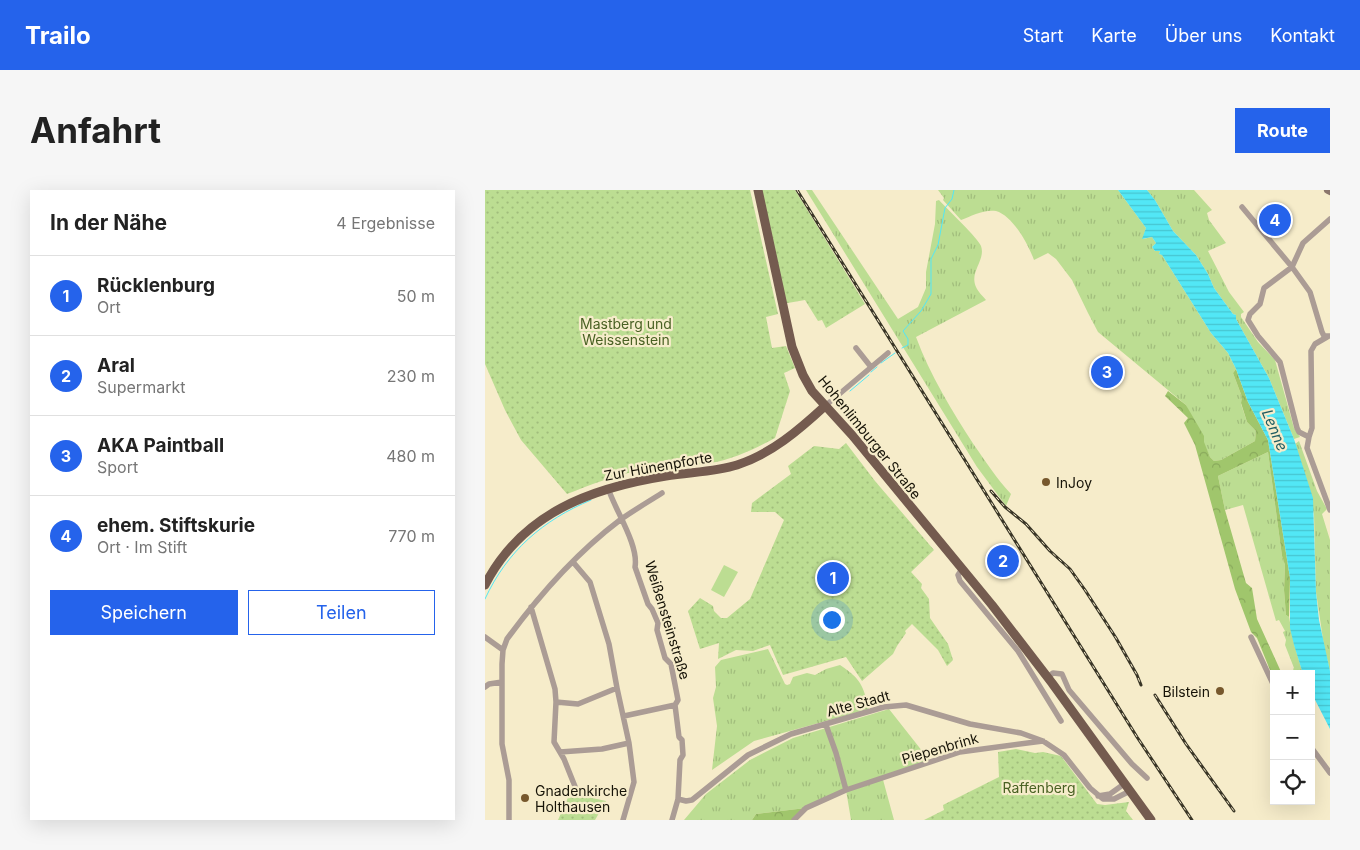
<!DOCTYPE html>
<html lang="de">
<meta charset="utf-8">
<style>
:root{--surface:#fff;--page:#f6f6f6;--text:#222;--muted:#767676;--line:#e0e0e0;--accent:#2563eb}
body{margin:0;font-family:Inter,sans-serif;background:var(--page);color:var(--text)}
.controls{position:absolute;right:15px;bottom:15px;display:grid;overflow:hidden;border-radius:0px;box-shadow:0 5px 20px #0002}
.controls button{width:45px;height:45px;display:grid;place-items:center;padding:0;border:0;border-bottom:1px solid var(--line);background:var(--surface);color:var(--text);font:25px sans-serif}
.you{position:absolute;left:346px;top:429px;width:18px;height:18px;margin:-12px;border:4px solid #fff;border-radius:50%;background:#1a73e8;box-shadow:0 0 0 8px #1a73e833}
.badge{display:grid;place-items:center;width:32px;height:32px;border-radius:50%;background:var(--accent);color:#fff;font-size:16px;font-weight:700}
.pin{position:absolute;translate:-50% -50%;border:2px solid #fff;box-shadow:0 1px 5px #0006}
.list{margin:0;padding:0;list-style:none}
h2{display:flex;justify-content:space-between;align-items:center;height:65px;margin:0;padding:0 20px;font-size:21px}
h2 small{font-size:16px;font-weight:400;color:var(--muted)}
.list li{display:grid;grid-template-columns:32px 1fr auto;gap:15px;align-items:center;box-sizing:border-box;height:80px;padding:0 20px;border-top:1px solid var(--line)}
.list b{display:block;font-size:19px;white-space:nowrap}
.list p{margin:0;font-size:16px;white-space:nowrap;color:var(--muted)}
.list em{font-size:16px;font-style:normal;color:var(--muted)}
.actions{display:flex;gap:10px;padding:15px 20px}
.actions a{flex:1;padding:11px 0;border:1px solid var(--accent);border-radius:0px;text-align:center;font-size:18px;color:var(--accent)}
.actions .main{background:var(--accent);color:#fff}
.icon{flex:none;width:28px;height:28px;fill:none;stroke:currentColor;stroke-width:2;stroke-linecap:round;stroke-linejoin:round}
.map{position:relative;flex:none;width:845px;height:630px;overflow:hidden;border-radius:0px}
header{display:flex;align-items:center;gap:30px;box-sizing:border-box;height:70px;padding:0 25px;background:var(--accent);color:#fff}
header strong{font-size:24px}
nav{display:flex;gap:28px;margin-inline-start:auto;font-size:18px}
.intro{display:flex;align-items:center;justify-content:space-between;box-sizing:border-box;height:120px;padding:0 30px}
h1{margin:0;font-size:35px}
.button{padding:12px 22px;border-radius:0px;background:var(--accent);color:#fff;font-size:18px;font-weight:700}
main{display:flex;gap:30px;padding:0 30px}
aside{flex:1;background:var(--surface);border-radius:0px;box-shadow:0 5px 20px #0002}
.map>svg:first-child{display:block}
.grass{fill:url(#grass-tufts)}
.forest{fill:url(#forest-crowns)}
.park{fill:url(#park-dots)}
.pitch{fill:#bcdd92}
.water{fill:url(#water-rules)}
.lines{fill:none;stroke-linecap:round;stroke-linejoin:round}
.stream{stroke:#52e7f6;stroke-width:1}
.minor{stroke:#ab9c95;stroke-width:5.5}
.secondary{stroke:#8b766c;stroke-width:8}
.primary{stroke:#745b4f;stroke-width:9}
.rail-casing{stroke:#393526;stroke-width:3}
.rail{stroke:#f6ecca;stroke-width:1;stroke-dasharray:4;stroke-linecap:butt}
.poi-dot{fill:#77582d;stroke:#f6ecca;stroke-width:2}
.labels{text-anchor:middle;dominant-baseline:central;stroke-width:4.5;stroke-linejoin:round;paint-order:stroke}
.park-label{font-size:14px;fill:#496123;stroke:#f6ecca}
.street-label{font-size:14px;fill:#161307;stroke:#f6ecca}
.poi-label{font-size:14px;fill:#161307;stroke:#f6ecca;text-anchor:start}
.water-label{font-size:15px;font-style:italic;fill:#1e5c62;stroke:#f6ecca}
</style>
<header>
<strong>Trailo</strong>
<nav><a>Start</a><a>Karte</a><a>Über uns</a><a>Kontakt</a></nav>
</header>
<div class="intro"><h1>Anfahrt</h1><a class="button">Route</a></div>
<main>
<aside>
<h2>In der Nähe<small>4 Ergebnisse</small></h2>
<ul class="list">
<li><span class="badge">1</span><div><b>Rücklenburg</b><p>Ort</p></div><em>50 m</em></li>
<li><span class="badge">2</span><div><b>Aral</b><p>Supermarkt</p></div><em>230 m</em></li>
<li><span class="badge">3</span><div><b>AKA Paintball</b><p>Sport</p></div><em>480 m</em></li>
<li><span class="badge">4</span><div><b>ehem. Stiftskurie</b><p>Ort · Im Stift</p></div><em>770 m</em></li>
</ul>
<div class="actions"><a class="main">Speichern</a><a>Teilen</a></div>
</aside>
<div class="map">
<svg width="845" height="630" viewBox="0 0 845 630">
<defs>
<pattern id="grass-tufts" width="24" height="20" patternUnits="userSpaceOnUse" patternTransform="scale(1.25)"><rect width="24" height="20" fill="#bcdd92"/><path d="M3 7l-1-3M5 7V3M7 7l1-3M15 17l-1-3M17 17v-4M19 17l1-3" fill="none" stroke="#a1bd7c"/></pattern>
<pattern id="forest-crowns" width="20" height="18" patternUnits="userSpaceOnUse" patternTransform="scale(1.25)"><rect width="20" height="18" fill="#a0c66c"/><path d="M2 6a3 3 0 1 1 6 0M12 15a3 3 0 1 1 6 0" fill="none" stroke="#89a95c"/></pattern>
<pattern id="park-dots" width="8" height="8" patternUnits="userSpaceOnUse" patternTransform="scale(1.25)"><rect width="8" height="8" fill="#bcdd92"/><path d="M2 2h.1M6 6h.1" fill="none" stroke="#a1bd7c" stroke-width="1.8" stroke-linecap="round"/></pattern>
<pattern id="water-rules" width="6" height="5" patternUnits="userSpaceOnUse" patternTransform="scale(1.25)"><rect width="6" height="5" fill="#52e7f6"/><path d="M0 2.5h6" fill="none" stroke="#47c5d1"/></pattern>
</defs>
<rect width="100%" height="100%" fill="#f6ecca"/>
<path class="grass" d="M 321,0 L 327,0 L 413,129 L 433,117 L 441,98 L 441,82 L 450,34 L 451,11 L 454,10 C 462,19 494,49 496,56 C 501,70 484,82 491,97 C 493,102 498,106 501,110 L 431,147 C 445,185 467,221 489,255 C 501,272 512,289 526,304 L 521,316 L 492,277 Z
M 453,0 L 633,0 L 661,38 L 658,49 L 667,47 L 671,53 L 667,57 L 670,61 L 675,61 L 674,64 L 677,65 L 726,143 L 743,163 L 751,179 L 748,183 L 757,207 L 756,214 L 762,232 L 771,241 L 770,251 L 736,270 L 729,271 L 725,267 L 701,215 L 613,142 L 603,123 L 587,90 L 571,69 L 563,63 L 549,70 C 543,54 528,26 511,21 C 500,19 486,26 476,30 L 458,10 L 459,8 Z
M 662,0 L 709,0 L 727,20 L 722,23 L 724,30 L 741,53 L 723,61 L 744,102 L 759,122 L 756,124 L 756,127 L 773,152 L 790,170 L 809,238 L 815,247 L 809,249 L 784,188 L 751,129 L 751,125 L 748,124 L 729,98 L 723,84 L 711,65 L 688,41 L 670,10 Z
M 814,251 L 832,301 L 842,319 L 837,324 L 845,350 L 845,481 L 839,456 L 831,402 L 829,324 L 810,254 Z
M 783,262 L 797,366 L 800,375 L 799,400 L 801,425 L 804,427 L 809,454 L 818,484 L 811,484 L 808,479 L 809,478 L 800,455 L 801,450 L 798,442 L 800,441 L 794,430 L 791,431 L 758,315 L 740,320 L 733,286 Z
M 283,459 L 300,494 L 302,495 L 305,494 L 308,487 L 322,483 L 330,485 L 341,479 L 355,475 C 376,489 378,495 384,519 L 269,551 L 227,580 L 232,536 L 228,508 L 231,497 L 230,477 L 236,470 Z
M 404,519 L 445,571 L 397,586 L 409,630 L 366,630 L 361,600 L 321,618 L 271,624 L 267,630 L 199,630 L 221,604 L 265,570 L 308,548 Z"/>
<path class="forest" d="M 751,179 L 763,212 L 783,250 L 805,388 L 804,427 L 801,425 L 799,400 L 800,375 L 797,366 L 783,262 L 733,286 L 740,320 L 761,393 L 767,398 L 772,429 L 797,484 L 789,484 L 789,490 L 772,448 L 766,442 L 750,399 L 710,255 L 699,233 L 703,228 L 680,206 L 683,201 L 701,215 L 719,246 L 719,252 L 725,267 L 729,271 L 736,270 L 770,251 L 771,241 L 762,232 L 756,213 L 757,207 L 748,183 Z
M 321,618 L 309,630 L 267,630 L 271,624 Z"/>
<path class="park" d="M 0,0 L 265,0 L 293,124 L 281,127 L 287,158 L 301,156 L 310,178 L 299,183 L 305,201 L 290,248 C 269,259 249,269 225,273 C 201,277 176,276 152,281 C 128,286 105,295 82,304 L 36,250 L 20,220 L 0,174 Z
M 274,0 L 310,0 L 380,114 L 341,138 L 337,130 L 333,131 L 320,110 L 297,114 Z
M 361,253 L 390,291 L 449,360 L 426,382 L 437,394 L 436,398 L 444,409 L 445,428 L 463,454 L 468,470 L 462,476 L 453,460 L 427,434 L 420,441 L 421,443 L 412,456 L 408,464 L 377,491 L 361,467 L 298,485 L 285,455 L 268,461 L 251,460 L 233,469 L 234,453 L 215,459 L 203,421 L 215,408 L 228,416 L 229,421 L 236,428 L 242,428 L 265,409 L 299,330 L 290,322 L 266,322 L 267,313 L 306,284 L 303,276 L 329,256 L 354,259 Z
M 531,559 L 550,563 L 558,562 L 576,566 L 612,614 L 620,615 L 644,612 L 641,621 L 648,630 L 439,630 L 459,620 L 458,615 L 514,587 L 513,562 Z
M 85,603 L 121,611 L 110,630 L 73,630 Z"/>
<path class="pitch" d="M 239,375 L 253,382 L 239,407 L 226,400 Z"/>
<path class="water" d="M 633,0 L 662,0 L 670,10 L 688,41 L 711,65 L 723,84 L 729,98 L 748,124 L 751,125 L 751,129 L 784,188 L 809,249 L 828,308 L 831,402 L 834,430 L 845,481 L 845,539 L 826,502 L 826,484 L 818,484 L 809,455 L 805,438 L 805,388 L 783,250 L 763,212 L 751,179 L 743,163 L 726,143 L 677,65 L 674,64 L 675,61 L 670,61 L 667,57 L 671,53 L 667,47 L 657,49 L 661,38 Z"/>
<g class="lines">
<path class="stream" d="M 417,158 L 423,155 L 423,149 L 418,141 L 436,121 L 446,104 L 446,69 L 453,55 L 460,18 L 467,9 L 469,0
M 396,173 L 410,163
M 386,182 L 392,177
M 365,201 L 384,185
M 0,409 C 22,361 58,330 106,310"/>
<path class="minor" d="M 757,17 L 807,77 L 825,102 L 837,142 L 839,146 L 845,146
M 845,29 L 818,53 L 807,77 L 779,98 L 775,114 L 765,124 L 763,130 L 773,146 L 795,172 L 812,238 L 814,242 L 824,247 L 822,258 L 845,320
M 371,158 L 386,177
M 340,216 L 403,163
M 824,247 L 827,238 L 826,161 L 830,154 L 842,147
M 123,298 C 130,320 154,355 150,377 L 163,414 L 167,419 L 173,433 L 172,440 L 180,468 L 186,474 L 193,510 L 190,515 L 194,547 L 197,550 L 198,565 L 195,570 L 193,609 L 187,630
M 88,372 L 105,392 L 124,454 L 132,498
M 477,379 L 473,385 L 475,391 L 533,461 L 576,531
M 46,417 L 70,499 L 71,512 L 69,552 L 79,569 L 91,599
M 0,447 L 18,460
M 766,447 L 789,496
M 563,487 L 568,483 L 577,484 L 584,500 L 647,574 L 662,588
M 0,497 L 4,494 L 17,492
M 71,512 L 93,514 L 132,498 L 144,553 L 149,592 L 138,630
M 139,526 L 190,515
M 826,557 L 845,583
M 75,562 L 117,559 L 144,553
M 361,600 L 475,562 L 558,551
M 613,606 L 625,604 L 639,594
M 193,609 L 201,611 L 207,610 L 263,565 L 306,544 L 399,517 L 421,515 L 485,534 L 536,543 L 558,551 L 579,565 L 605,598 L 618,609 L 629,609 L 645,601
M 24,630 L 24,590 L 17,554 L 17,474 L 18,460 L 22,449 C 55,404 90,364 135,330 C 149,320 163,312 177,303
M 309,630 L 321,618 L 361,600 L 351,563 L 341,535"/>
<path class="secondary" d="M 843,0 L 845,1"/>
<path class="primary" d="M 273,0 L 307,157 L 318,185 L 327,201 L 367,245 L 507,415 L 567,493 L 666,630
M 0,395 C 37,323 106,298 181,286 C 204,282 230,282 252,275 C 286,264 314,240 340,216"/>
<defs>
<path id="rail" d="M 312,0 L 652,547 L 707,630
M 506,301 L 520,317 L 541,334 L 565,361 L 585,379 L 600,400 L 631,448 L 652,485 L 656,495
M 670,505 L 701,554 L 749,621"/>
</defs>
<use href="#rail" class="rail-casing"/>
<use href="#rail" class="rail"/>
</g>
<g class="poi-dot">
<circle cx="561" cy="292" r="5"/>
<circle cx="735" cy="501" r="5"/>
<circle cx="40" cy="608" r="5"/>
</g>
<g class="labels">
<g class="park-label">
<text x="141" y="133">Mastberg und<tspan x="141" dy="16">Weissenstein</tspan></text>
<text x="554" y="597">Raffenberg</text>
</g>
<g class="street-label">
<text transform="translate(385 247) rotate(51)">Hohenlimburger Straße</text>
<text transform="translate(173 276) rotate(-10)">Zur Hünenpforte</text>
<text transform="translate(183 430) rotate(73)">Weißensteinstraße</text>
<text transform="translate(373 513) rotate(-15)">Alte Stadt</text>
<text transform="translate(455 558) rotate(-16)">Piepenbrink</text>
</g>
<g class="poi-label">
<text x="571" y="292">InJoy</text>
<text x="725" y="501" text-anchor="end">Bilstein</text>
<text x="50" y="600">Gnadenkirche<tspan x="50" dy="16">Holthausen</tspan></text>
</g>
<g class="water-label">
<text transform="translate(790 240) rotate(67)">Lenne</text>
</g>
</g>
</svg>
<div class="controls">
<button>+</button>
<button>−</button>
<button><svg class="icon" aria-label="locate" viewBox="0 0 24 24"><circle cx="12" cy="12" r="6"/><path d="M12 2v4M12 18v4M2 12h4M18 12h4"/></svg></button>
</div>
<div class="you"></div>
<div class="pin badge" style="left:348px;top:388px">1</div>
<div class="pin badge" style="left:518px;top:371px">2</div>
<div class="pin badge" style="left:622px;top:182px">3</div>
<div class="pin badge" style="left:790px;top:30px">4</div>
</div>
</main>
